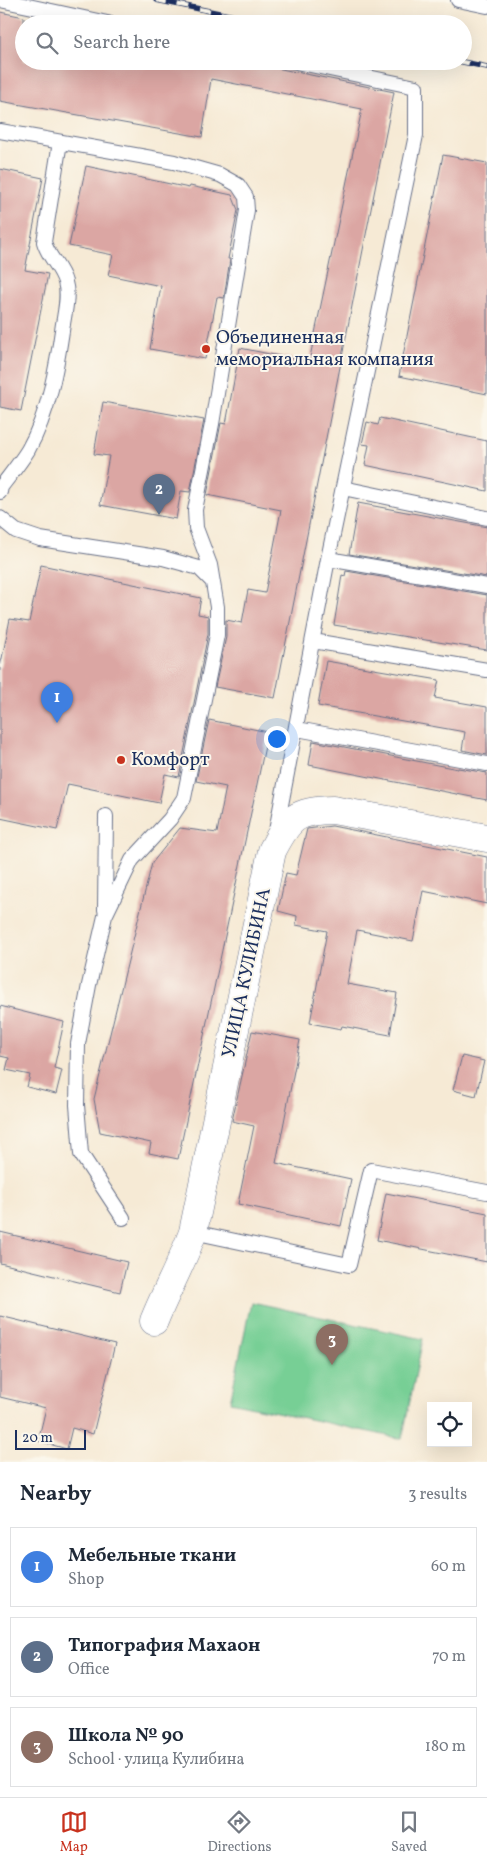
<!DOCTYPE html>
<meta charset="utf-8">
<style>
:root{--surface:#fff;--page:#f2f2f3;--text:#1f2937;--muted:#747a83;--line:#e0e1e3;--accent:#c8321e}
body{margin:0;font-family:Vollkorn,serif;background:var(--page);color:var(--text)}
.controls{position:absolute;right:15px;bottom:15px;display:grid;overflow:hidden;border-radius:0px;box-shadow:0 5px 20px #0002}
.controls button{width:45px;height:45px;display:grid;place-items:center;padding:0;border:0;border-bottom:1px solid var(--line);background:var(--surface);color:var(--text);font:25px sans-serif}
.scale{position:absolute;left:15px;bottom:12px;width:71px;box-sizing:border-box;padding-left:5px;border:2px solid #1b2f5e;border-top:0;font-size:14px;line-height:18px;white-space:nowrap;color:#1b2f5e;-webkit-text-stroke:4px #fbf7ec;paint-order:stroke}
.you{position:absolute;left:276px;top:738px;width:18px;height:18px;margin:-12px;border:4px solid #fff;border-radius:50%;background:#1a73e8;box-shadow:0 0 0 8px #1a73e833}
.badge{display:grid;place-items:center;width:32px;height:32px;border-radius:50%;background:var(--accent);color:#fff;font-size:16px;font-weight:700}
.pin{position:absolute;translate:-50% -41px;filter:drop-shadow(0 1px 2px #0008)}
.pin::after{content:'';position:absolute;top:26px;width:18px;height:15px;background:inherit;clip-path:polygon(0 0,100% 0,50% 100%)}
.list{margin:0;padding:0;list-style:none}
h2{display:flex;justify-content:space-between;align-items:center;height:65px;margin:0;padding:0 20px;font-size:21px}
h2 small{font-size:16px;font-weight:400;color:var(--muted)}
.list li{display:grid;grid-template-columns:32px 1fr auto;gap:15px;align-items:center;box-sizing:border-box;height:80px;margin:0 10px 10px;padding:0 10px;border:1px solid var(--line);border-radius:0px}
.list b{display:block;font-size:19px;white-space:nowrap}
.list p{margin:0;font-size:16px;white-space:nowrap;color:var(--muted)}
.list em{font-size:16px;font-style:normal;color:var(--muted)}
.icon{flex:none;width:28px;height:28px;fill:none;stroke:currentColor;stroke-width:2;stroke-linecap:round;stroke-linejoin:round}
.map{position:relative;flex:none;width:487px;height:1462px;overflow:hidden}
.search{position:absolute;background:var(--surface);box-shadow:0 5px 20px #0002;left:15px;right:15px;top:15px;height:55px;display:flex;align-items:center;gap:12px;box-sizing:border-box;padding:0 18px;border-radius:28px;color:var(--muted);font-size:19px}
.sheet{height:335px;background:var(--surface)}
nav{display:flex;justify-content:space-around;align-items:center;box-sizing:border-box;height:70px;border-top:1px solid var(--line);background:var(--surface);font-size:14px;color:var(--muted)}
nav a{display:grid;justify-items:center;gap:2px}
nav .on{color:var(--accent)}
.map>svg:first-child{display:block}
.green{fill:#77cf95;stroke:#497f7a}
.building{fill:#dba6a3}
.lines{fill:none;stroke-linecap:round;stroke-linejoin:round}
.lane-casing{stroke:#687088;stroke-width:16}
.street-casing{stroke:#687088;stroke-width:29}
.lane{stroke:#fff;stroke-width:14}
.street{stroke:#fff;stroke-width:28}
.rail-casing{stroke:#1b2f5e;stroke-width:5.5}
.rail{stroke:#fbf7ec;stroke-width:4;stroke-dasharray:11;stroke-linecap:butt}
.poi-dot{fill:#c8321e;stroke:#fbf7ec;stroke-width:2}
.labels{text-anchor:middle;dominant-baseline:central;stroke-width:4;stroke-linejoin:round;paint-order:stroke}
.poi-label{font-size:19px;fill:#1b2f5e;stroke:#fbf7ec;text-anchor:start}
.street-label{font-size:19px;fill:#1b2f5e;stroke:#fbf7ec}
</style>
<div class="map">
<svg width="487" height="1462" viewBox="0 0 487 1462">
<rect width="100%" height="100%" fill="#fbf7ec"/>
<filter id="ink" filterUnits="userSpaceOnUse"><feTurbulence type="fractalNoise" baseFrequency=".02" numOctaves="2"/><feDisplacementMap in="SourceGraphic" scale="10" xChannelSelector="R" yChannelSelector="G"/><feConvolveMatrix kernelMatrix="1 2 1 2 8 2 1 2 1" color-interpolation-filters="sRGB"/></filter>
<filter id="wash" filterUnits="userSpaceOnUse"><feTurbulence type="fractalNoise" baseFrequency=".0096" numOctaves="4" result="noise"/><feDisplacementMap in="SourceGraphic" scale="20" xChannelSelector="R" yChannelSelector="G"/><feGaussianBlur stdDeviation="1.12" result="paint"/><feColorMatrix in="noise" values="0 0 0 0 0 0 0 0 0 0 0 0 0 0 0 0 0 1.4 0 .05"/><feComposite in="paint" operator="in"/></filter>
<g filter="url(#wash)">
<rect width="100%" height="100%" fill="#f6ead5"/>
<path class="green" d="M 251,1302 L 423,1339 L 402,1439 L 230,1402 Z"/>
<g id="blocks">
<path class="building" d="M 0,12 L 24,17 L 24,61 L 242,61 L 394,92 L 275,698 L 215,687 L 226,637 L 226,620 L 242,623 L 248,590 L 265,593 L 281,510 L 207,495 L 221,423 L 226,424 L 240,348 L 309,362 L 362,109 L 211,79 L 202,137 L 0,101 Z
M 443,155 L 487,163 L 487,394 L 399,376 Z
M 86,166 L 189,188 L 190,186 L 232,195 L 238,210 L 228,259 L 230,259 L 224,298 L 217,297 L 205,359 L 150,349 L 161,286 L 108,275 L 113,255 L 69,246 Z
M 0,169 L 43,178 L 25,270 L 48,274 L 21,411 L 0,407 Z
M 103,402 L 204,420 L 190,492 L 181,491 L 176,519 L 100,505 L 109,456 L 94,454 Z
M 380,418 L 487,441 L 487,491 L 365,465 L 369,445 L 362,444 L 367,422 L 378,425 Z
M 358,503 L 487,527 L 487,577 L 349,554 Z
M 41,565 L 201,598 L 198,614 L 208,616 L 208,634 L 179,777 L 165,774 L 159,803 L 68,784 L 57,830 L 0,818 L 0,668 L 10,619 L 29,622 Z
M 346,571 L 487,595 L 487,650 L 334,625 L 342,575 L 345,576 Z
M 326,661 L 439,680 L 435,698 L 487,707 L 487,755 L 462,750 L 465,732 L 318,706 Z
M 209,720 L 268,732 L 178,1159 L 149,1153 L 151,1143 L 100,1132 L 94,1099 L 152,863 L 180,828 L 217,833 L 226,787 L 196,781 Z
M 313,741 L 458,769 L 458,768 L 487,773 L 487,800 L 309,765 Z
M 332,826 L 487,857 L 487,904 L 423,891 L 413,941 L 357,930 L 347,984 L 397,993 L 390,1035 L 342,1026 L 341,1029 L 310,1023 L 327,931 L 296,925 L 297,916 L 278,911 L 286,873 L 296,875 L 307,829 Z
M 0,1006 L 64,1022 L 54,1068 L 62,1070 L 56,1094 L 27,1087 L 30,1075 L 6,1070 L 9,1058 L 0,1056 Z
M 252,1031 L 300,1040 L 276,1163 L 351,1179 L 341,1226 L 238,1204 L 254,1126 L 232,1121 Z
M 462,1056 L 484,1061 L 476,1096 L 453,1090 Z
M 386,1193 L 487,1213 L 487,1262 L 377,1240 Z
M 0,1232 L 127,1262 L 120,1292 L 0,1263 Z
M 0,1316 L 115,1344 L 93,1434 L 72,1428 L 67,1449 L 38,1441 L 46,1408 L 0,1397 Z"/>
</g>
</g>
<g filter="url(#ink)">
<use href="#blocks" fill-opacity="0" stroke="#687088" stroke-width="1"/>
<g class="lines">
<defs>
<path id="lane" d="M 0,0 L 112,24
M 458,0 L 487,6
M 0,131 L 174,162 L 220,175 L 238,185 L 246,197 L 247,210 L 212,424 L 195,510 L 196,528 L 210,565 L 217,607 L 217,635 L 184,798 L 170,819 L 132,860 L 105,916 L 89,985 L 78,1044 L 77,1105 L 81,1154 L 123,1218
M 343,488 L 487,518
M 0,492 L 1,487 C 10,475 20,463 28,450 C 49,413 57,366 63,324 C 65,311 69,295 65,282 C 61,267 48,257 44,242 L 60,142
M 0,518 L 16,531 L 40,539 L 163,558 L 199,568 L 213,582
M 328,559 L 487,586
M 313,641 L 487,670
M 297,729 L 487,764
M 276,831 L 328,559 L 416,135 L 416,87 L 291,61
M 105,910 L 106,816
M 193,1232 L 349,1265 L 371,1170 L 487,1192"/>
<path id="street" d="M 154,1321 C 166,1291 182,1263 193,1232 L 272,851 C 289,818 295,811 333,810 L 487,838"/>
</defs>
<use href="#lane" class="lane-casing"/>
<use href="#street" class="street-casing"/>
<use href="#lane" class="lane"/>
<use href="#street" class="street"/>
<defs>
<path id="rail" d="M 156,0 L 273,24
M 458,61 L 487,67"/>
</defs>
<use href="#rail" class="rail-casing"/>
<use href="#rail" class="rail"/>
</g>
</g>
<g class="poi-dot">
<circle cx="206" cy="349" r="5"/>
<circle cx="121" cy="760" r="5"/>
</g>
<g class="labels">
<g class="poi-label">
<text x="216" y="338">Объединенная<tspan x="216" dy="22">мемориальная компания</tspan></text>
<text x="131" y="760">Комфорт</text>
</g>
<g class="street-label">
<text transform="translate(247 973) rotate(-78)">УЛИЦА КУЛИБИНА</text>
</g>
</g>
</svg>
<div class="controls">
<button><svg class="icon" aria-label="locate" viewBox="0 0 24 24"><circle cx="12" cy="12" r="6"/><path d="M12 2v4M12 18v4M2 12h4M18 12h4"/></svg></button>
</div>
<div class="scale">20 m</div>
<div class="you"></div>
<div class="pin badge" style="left:57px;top:723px;background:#3f7fe0">1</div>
<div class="pin badge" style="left:159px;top:515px;background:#5c6f8a">2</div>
<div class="pin badge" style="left:332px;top:1365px;background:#8d6e63">3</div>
<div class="search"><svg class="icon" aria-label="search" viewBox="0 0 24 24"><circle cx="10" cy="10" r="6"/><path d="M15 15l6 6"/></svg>Search here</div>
</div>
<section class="sheet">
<h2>Nearby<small>3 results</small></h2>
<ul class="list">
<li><span class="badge" style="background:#3f7fe0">1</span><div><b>Мебельные ткани</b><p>Shop</p></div><em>60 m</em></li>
<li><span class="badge" style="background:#5c6f8a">2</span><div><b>Типография Махаон</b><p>Office</p></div><em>70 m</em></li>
<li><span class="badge" style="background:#8d6e63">3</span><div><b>Школа № 90</b><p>School · улица Кулибина</p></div><em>180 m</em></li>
</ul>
</section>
<nav>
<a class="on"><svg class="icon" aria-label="map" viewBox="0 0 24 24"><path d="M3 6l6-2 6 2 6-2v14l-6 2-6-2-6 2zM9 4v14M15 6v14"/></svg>Map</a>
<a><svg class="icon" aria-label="directions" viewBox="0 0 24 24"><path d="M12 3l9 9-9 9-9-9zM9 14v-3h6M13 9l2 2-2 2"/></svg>Directions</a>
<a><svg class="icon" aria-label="saved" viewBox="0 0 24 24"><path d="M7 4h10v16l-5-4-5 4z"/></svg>Saved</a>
</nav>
